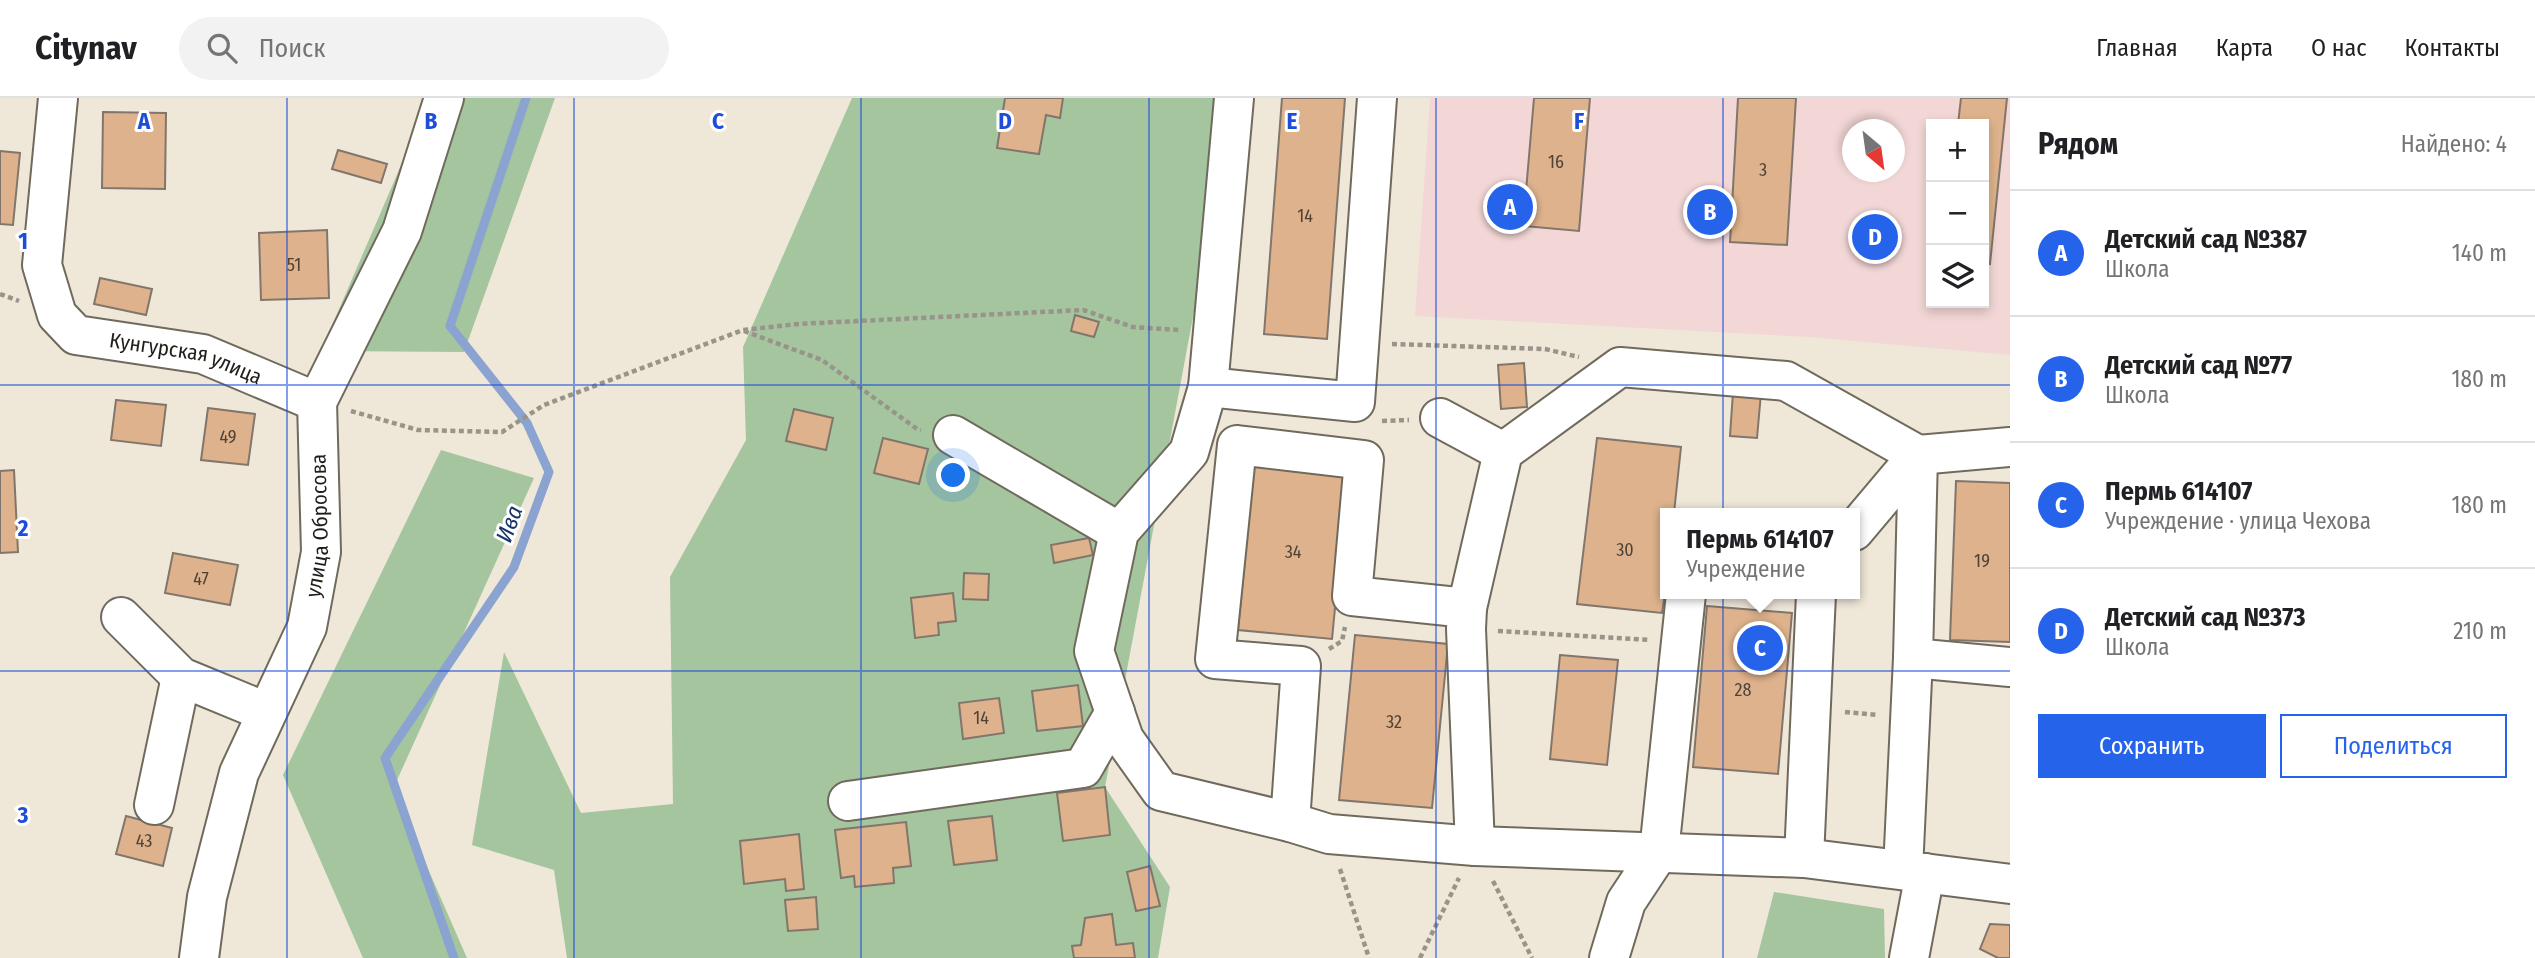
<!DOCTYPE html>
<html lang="ru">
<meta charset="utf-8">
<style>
:root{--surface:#fff;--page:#f2f2f2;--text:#202124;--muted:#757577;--line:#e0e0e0;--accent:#2563eb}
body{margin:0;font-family:"Fira Sans Condensed",sans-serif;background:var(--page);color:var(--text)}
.controls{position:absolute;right:21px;top:21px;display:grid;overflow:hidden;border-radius:0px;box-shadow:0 4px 10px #0003}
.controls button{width:63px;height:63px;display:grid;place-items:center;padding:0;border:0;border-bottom:2px solid var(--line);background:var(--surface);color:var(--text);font:35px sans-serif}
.compass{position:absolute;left:1842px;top:21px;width:63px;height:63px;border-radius:50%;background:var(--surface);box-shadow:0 4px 10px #0003;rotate:151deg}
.you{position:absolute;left:954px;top:378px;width:24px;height:24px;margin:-18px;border:5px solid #fff;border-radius:50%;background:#1a73e8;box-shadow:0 0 0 10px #1a73e833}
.badge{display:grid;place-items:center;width:46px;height:46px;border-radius:50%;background:var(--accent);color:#fff;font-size:23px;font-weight:700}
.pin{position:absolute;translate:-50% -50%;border:4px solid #fff;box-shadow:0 2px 7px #0006}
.popup{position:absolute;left:1660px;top:410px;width:200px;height:91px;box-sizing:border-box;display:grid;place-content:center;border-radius:0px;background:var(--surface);filter:drop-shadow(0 2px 5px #0005);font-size:23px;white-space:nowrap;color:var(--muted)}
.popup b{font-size:26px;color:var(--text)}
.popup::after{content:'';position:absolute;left:50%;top:100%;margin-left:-14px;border:14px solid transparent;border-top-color:var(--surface)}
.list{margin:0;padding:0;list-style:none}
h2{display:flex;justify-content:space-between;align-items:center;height:91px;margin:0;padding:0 28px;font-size:30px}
h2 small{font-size:23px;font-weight:400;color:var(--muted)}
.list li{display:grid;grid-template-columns:46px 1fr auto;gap:21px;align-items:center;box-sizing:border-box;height:126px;padding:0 28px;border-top:2px solid var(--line)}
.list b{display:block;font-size:26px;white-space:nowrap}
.list p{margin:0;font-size:23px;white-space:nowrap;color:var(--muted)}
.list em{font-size:23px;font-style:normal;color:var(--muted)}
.actions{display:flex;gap:14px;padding:21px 28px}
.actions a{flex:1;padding:16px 0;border:2px solid var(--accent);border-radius:0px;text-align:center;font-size:24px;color:var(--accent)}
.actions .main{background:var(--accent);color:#fff}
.icon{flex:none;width:38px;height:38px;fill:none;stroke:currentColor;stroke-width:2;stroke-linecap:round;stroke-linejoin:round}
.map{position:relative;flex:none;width:2010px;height:860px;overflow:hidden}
header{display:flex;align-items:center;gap:42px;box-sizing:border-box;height:98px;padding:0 35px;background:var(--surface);border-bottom:2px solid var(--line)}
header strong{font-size:33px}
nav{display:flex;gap:38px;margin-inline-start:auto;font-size:24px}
.search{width:490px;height:63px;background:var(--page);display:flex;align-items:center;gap:18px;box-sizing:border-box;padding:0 24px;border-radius:38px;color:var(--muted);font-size:26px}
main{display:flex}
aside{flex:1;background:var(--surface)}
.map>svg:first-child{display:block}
.education{fill:#f2d7d6;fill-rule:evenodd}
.green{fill:#a4c59e}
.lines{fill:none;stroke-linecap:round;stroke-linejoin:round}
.stream{stroke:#8aa3d0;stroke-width:9}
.building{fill:#deb28c;stroke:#82766c;stroke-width:2}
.minor-casing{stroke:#706a5d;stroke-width:42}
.path{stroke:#999489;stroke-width:4.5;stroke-dasharray:5 3.5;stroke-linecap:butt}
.minor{stroke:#fff;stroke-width:38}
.grid{fill:none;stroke:#1d4ed8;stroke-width:2;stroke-opacity:0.55}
.labels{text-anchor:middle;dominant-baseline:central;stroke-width:6;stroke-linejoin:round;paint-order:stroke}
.number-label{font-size:18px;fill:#504336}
.street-label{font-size:21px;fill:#211e19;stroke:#fff}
.water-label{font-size:23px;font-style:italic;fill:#19346b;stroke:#fff}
.grid-label{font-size:23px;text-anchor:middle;font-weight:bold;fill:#1d4ed8;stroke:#fff;stroke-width:6;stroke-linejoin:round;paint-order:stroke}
</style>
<header>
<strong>Citynav</strong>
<div class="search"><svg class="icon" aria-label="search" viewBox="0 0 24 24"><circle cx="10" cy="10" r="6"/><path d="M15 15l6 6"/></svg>Поиск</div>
<nav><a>Главная</a><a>Карта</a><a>О нас</a><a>Контакты</a></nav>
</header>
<main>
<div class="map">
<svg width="2010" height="860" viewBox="0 0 2010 860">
<rect width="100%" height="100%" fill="#efe8d9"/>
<path class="education" d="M 1430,0 L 2010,0 L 2010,257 L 1808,239 L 1415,218 ZM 1931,26 L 1984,26 L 1984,205 L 1931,205 ZM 1853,32 L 1895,32 L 1895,74 L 1853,74 Z"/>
<path class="green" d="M 430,0 L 555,0 L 464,254 L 321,253 Z
M 852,0 L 1234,0 L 1105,689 L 1170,789 L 1158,860 L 567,860 L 554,772 L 472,747 L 504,554 L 581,715 L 673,706 L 670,479 L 746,342 L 743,249 Z
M 441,352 L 534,380 L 393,691 L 467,860 L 363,860 L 283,677 Z
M 1774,794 L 1884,811 L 1885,860 L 1757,860 Z"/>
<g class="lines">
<path class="stream" d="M 454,860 L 385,660 L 514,469 L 549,374 L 527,325 L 450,228 L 526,0"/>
</g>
<path class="building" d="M 1005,0 L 1063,0 L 1060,20 L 1046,17 L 1039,56 L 997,50 Z
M 1282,0 L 1345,0 L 1327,241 L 1264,236 Z
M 1534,0 L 1590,0 L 1579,133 L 1523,128 Z
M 1738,0 L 1796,0 L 1787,147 L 1730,144 Z
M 1961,0 L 2007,0 L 1990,166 L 1984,165 L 1984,26 L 1958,26 Z
M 103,14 L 166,15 L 165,91 L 102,90 Z
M 338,52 L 387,66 L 381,85 L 332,71 Z
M 0,53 L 20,55 L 13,127 L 0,126 Z
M 327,132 L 329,200 L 261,202 L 259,135 Z
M 100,180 L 152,191 L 146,217 L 94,206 Z
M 1075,217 L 1099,224 L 1094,239 L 1071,233 Z
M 1524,265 L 1527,309 L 1501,311 L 1498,267 Z
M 1733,294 L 1761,295 L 1757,340 L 1730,338 Z
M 116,302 L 166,307 L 161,348 L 111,342 Z
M 208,310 L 255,316 L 248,367 L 201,362 Z
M 794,311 L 833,320 L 826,352 L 786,343 Z
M 883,340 L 928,351 L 919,386 L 874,375 Z
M 1597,340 L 1681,349 L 1674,415 L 1666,415 L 1666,488 L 1662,515 L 1577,506 Z
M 1254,367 L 1348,376 L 1332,541 L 1238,532 Z
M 14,372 L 18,454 L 0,455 L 0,373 Z
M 1956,383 L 2010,385 L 2010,544 L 1950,542 Z
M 1089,440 L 1093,457 L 1054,465 L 1051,447 Z
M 173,455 L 238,467 L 230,507 L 165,495 Z
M 964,475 L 989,476 L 988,502 L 963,501 Z
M 953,495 L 956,523 L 938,525 L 939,537 L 915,540 L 911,500 Z
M 1707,508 L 1792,515 L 1778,676 L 1693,669 Z
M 1355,537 L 1448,546 L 1432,710 L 1339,702 Z
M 1560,557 L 1618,562 L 1607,667 L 1550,661 Z
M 1078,587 L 1083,628 L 1037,633 L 1032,593 Z
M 999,600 L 1004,635 L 963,641 L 959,605 Z
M 1105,689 L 1110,737 L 1063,743 L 1057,695 Z
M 126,718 L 172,730 L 163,768 L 116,756 Z
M 992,718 L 997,762 L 954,767 L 948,723 Z
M 906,724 L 911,768 L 893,770 L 894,785 L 855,789 L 854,778 L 841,780 L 835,732 Z
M 799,736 L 804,791 L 786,793 L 785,781 L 744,786 L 740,743 Z
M 1150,768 L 1160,808 L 1136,813 L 1127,774 Z
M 816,799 L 818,831 L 788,833 L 785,802 Z
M 1112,816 L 1116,847 L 1133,845 L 1135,860 L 1074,860 L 1072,848 L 1081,847 L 1085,820 Z
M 1990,826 L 2010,827 L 2010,860 L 1998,860 L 1980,851 Z"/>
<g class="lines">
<defs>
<g id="minor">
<path id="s1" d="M 58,0 L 42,167 L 57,217 L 76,237 L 203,256 L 317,304"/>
<path d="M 1234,0 L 1208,289 L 1189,354 L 1119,434 L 1094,553 L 1124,641 L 1161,693 L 1290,724 L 1329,736 L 1475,748 L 1804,760 L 2010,786"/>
<path d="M 1208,289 L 1355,304 L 1377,0"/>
<path d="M 1440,320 L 1503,354"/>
<path d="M 953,337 L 1119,434"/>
<path d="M 1918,357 L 1913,560 L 2010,569"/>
<path d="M 1854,433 L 1918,357"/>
<path d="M 1467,510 L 1503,354 L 1620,269 L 1786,283 L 1918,357 L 2010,349"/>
<path d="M 121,519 L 181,579 L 266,614"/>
<path d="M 848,703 L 1083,670 L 1115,614"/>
<path d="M 154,707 L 181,579"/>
<path d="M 1290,724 L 1301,568 L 1215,561 L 1237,347 L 1364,362 L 1352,498 L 1467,510 L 1466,531 L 1475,748"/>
<path d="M 1804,760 L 1816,496"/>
<path d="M 1903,772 L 1913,560"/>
<path id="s2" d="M 199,860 L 207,799 L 239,675 L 307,529 L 321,454 L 317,304 L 402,133 L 444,0"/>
<path d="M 1609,860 L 1626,804 L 1659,754 L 1686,496"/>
<path d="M 1909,860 L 1925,775"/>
</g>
</defs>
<use href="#minor" class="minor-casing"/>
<path class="path" d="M 0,196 L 19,203
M 744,233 L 822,262 L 917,331 L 921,332
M 1392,246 L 1545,251 L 1579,259
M 351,313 L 418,332 L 502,334 L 544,307 L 743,232 L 798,226 L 1083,212 L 1133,229 L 1179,232
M 1382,323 L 1409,322
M 1498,533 L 1650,542
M 1329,551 L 1342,543 L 1345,529
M 1845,614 L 1878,617
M 1340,771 L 1369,860
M 1493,783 L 1532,860
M 1420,860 L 1459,780"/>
<use href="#minor" class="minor"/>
</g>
<path class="grid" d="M 287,0 L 287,860M 574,0 L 574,860M 861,0 L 861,860M 1149,0 L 1149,860M 1436,0 L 1436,860M 1723,0 L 1723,860M 0,287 L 2010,287M 0,573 L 2010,573"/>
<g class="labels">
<g class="number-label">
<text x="1556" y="64">16</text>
<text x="1763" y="72">3</text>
<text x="1305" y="118">14</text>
<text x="294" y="167">51</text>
<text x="228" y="339">49</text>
<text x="1625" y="452">30</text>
<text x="1293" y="454">34</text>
<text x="1982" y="463">19</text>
<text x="201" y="481">47</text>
<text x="1743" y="592">28</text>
<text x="981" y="620">14</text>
<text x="1394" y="624">32</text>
<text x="144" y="743">43</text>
</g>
<g class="street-label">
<text stroke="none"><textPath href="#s1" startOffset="360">Кунгурская улица</textPath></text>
<text stroke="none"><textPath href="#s2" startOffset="453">улица Обросова</textPath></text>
</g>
<g class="water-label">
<text transform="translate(509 426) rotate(-70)">Ива</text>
</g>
</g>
<g class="grid-label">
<text x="144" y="31">A</text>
<text x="431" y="31">B</text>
<text x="718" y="31">C</text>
<text x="1005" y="31">D</text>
<text x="1292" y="31">E</text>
<text x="1579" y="31">F</text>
<text x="23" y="151">1</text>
<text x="23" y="438">2</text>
<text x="23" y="725">3</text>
</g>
</svg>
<div class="controls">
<button>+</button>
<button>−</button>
<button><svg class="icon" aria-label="layers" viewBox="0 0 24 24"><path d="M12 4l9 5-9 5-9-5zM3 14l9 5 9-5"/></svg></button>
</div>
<svg class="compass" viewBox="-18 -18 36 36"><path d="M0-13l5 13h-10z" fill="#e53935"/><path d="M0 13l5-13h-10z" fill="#757577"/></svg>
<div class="you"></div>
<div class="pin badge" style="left:1510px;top:109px">A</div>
<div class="pin badge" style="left:1710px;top:114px">B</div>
<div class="pin badge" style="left:1760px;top:550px">C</div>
<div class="popup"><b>Пермь 614107</b>Учреждение</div>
<div class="pin badge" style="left:1875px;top:139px">D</div>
</div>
<aside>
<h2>Рядом<small>Найдено: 4</small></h2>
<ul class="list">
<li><span class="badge">A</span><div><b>Детский сад №387</b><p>Школа</p></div><em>140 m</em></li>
<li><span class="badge">B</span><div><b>Детский сад №77</b><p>Школа</p></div><em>180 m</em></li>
<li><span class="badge">C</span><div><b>Пермь 614107</b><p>Учреждение · улица Чехова</p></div><em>180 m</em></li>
<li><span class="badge">D</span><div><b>Детский сад №373</b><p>Школа</p></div><em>210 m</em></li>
</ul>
<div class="actions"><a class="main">Сохранить</a><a>Поделиться</a></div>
</aside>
</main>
